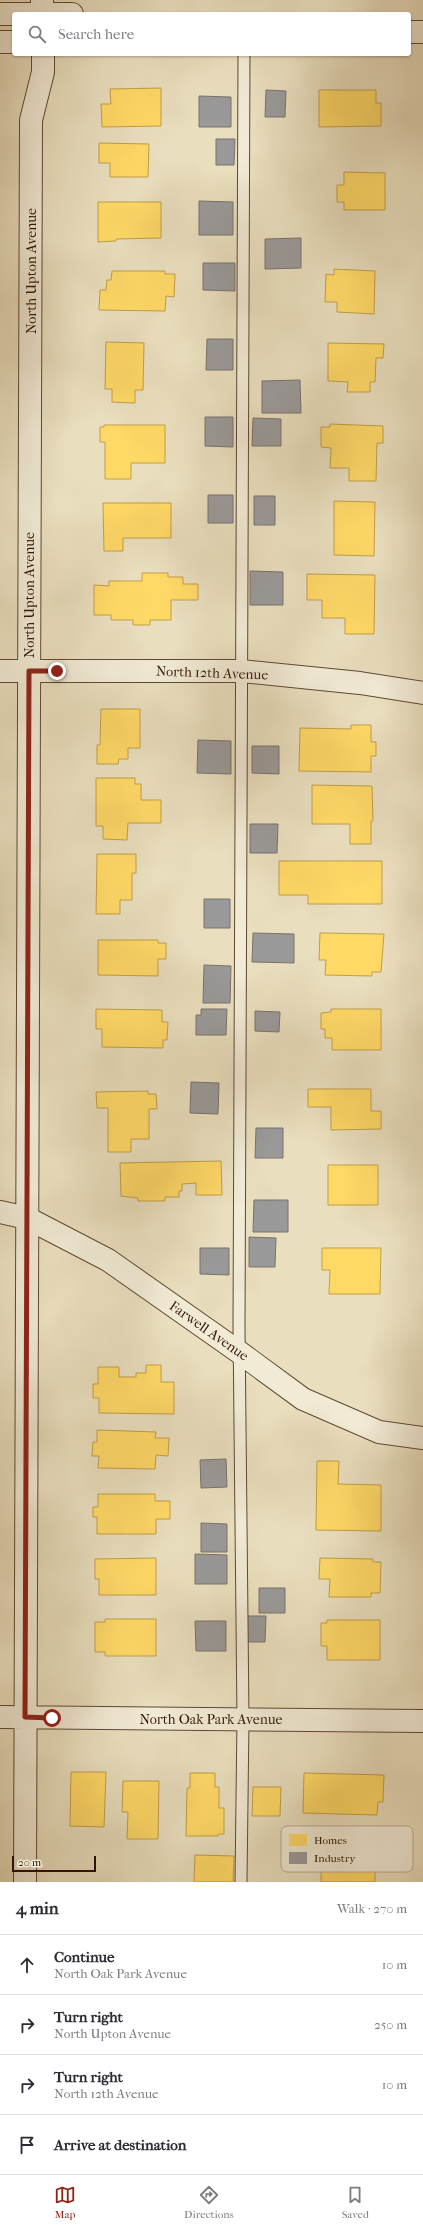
<!DOCTYPE html>
<meta charset="utf-8">
<style>
:root{--surface:#fff;--page:#f2f2f3;--text:#2b2b33;--muted:#7c7c81;--line:#e1e1e2;--accent:#8f2418}
body{margin:0;font-family:"IM FELL French Canon",serif;background:var(--page);color:var(--text)}
.scale{position:absolute;left:12px;bottom:10px;width:84px;box-sizing:border-box;padding-left:4px;border:2px solid #311603;border-top:0;font-size:11px;line-height:14px;white-space:nowrap;color:#311603;-webkit-text-stroke:3px #f1ead5;paint-order:stroke}
.stop{position:absolute;width:12px;height:12px;margin:-9px;border:3px solid #8f2418;border-radius:50%;background:#fff}
.stop.end{background:#8f2418;border-color:#fff;box-shadow:0 1px 4px #0008}
.list{margin:0;padding:0;list-style:none}
h2{display:flex;justify-content:space-between;align-items:center;height:52px;margin:0;padding:0 16px;font-size:17px}
h2 small{font-size:13px;font-weight:400;color:var(--muted)}
.list li{display:grid;grid-template-columns:26px 1fr auto;gap:12px;align-items:center;box-sizing:border-box;height:60px;padding:0 16px;border-top:1px solid var(--line)}
.list b{display:block;font-size:15px;white-space:nowrap}
.list p{margin:0;font-size:13px;white-space:nowrap;color:var(--muted)}
.list em{font-size:13px;font-style:normal;color:var(--muted)}
.icon{flex:none;width:22px;height:22px;fill:none;stroke:currentColor;stroke-width:2;stroke-linecap:round;stroke-linejoin:round}
.map{position:relative;flex:none;width:423px;height:1882px;overflow:hidden}
.search{position:absolute;background:var(--surface);box-shadow:0 1px 3px #0004;left:12px;right:12px;top:12px;height:44px;display:flex;align-items:center;gap:10px;box-sizing:border-box;padding:0 14px;border-radius:4px;color:var(--muted);font-size:15px}
.sheet{height:292px;background:var(--surface)}
nav{display:flex;justify-content:space-around;align-items:center;box-sizing:border-box;height:56px;border-top:1px solid var(--line);background:var(--surface);font-size:11px;color:var(--muted)}
nav a{display:grid;justify-items:center;gap:2px}
nav .on{color:var(--accent)}
.map>svg:first-child{display:block}
.homes{fill:#ffd966;stroke:#c19e48}
.industry{fill:#999;stroke:#7a726c}
.lines{fill:none;stroke-linecap:round;stroke-linejoin:round}
.service-casing{stroke:#5f4832;stroke-width:13}
.minor-casing{stroke:#5f4832;stroke-width:24}
.tertiary-casing{stroke:#5f4832;stroke-width:24}
.service{stroke:#f1ead5;stroke-width:11}
.minor{stroke:#f1ead5;stroke-width:22}
.tertiary{stroke:#f1ead5;stroke-width:22}
.route{stroke:#8f2418;stroke-width:5}
.labels{text-anchor:middle;dominant-baseline:central;stroke-width:4;stroke-linejoin:round;paint-order:stroke}
.street-label{font-size:14px;fill:#311603;stroke:#f1ead5}
.key{fill:#f1ead5;stroke:#b7aa96;stroke-width:1}
.key-label{font-size:11px;fill:#311603}
</style>
<div class="map">
<svg width="423" height="1882" viewBox="0 0 423 1882">
<rect width="100%" height="100%" fill="#e9debe"/>
<filter id="stains"><feTurbulence type="fractalNoise" baseFrequency=".005" numOctaves="4"/><feColorMatrix values="0 0 0 0 .2 0 0 0 0 .09 0 0 0 0 .02 0 0 0 .5 -.17"/></filter>
<radialGradient id="worn" r=".72"><stop offset=".6" stop-color="#630" stop-opacity="0"/><stop offset="1" stop-color="#630" stop-opacity=".3"/></radialGradient>
<path class="homes" d="M 161,88 L 161,126 L 102,127 L 101,104 L 111,104 L 110,89 Z
M 319,90 L 376,90 L 376,103 L 381,103 L 381,126 L 319,127 Z
M 99,143 L 149,144 L 148,177 L 110,177 L 110,163 L 99,163 Z
M 344,172 L 385,173 L 385,210 L 344,210 L 344,202 L 337,202 L 337,185 L 344,185 Z
M 98,202 L 161,202 L 161,238 L 116,239 L 116,241 L 98,242 Z
M 334,269 L 375,271 L 374,314 L 337,312 L 337,302 L 325,302 L 326,274 L 334,275 Z
M 112,271 L 165,271 L 165,274 L 175,274 L 174,297 L 166,296 L 165,311 L 99,310 L 100,290 L 106,290 L 107,280 L 111,280 Z
M 106,342 L 144,343 L 143,390 L 135,390 L 135,403 L 112,402 L 112,389 L 105,389 Z
M 328,343 L 384,344 L 383,358 L 376,358 L 375,382 L 370,382 L 370,392 L 347,392 L 348,382 L 328,381 Z
M 330,424 L 383,426 L 383,443 L 377,443 L 376,481 L 349,481 L 349,468 L 330,468 L 331,448 L 321,447 L 321,427 L 330,427 Z
M 104,425 L 165,425 L 165,463 L 131,463 L 131,479 L 105,479 L 105,442 L 100,442 L 100,427 L 104,427 Z
M 334,501 L 375,502 L 374,556 L 334,555 Z
M 103,503 L 171,503 L 171,538 L 123,538 L 123,551 L 104,551 Z
M 142,573 L 168,573 L 168,577 L 183,577 L 183,584 L 198,584 L 198,600 L 171,600 L 171,620 L 150,620 L 150,625 L 133,625 L 133,620 L 111,620 L 111,615 L 94,615 L 94,585 L 109,586 L 109,581 L 142,581 Z
M 307,574 L 375,575 L 374,634 L 345,634 L 345,618 L 322,618 L 322,600 L 307,600 Z
M 101,709 L 140,709 L 140,748 L 128,748 L 128,759 L 119,759 L 118,764 L 97,764 L 97,745 L 100,745 Z
M 351,725 L 371,725 L 371,742 L 376,742 L 376,756 L 371,756 L 371,772 L 299,771 L 300,728 L 351,729 Z
M 96,778 L 135,778 L 135,784 L 141,784 L 141,800 L 161,800 L 161,823 L 128,823 L 127,840 L 103,839 L 103,826 L 96,826 Z
M 312,785 L 372,786 L 373,821 L 371,821 L 371,844 L 350,844 L 350,824 L 312,824 Z
M 97,854 L 136,854 L 136,873 L 132,873 L 132,900 L 120,900 L 120,914 L 96,914 Z
M 279,861 L 382,861 L 382,904 L 308,904 L 308,895 L 279,895 Z
M 320,933 L 384,934 L 381,972 L 372,972 L 372,976 L 325,975 L 326,960 L 319,960 Z
M 98,940 L 158,940 L 158,943 L 166,943 L 166,959 L 158,959 L 158,976 L 98,975 Z
M 96,1009 L 162,1010 L 162,1022 L 168,1022 L 167,1040 L 163,1040 L 163,1048 L 102,1047 L 102,1029 L 96,1029 Z
M 331,1009 L 381,1009 L 381,1050 L 332,1050 L 332,1038 L 325,1038 L 325,1029 L 321,1029 L 321,1013 L 331,1012 Z
M 308,1089 L 371,1089 L 371,1111 L 381,1111 L 381,1129 L 331,1130 L 331,1107 L 308,1107 Z
M 148,1091 L 148,1094 L 156,1094 L 157,1109 L 149,1109 L 149,1139 L 131,1139 L 131,1152 L 108,1152 L 108,1108 L 97,1108 L 96,1092 Z
M 221,1161 L 222,1195 L 196,1195 L 196,1183 L 182,1184 L 182,1191 L 179,1191 L 179,1197 L 165,1197 L 165,1201 L 138,1201 L 138,1198 L 121,1196 L 120,1163 Z
M 328,1165 L 378,1165 L 378,1205 L 328,1205 Z
M 322,1248 L 381,1248 L 380,1294 L 329,1294 L 330,1270 L 322,1270 Z
M 146,1365 L 161,1365 L 161,1382 L 174,1382 L 174,1414 L 99,1413 L 99,1398 L 93,1398 L 93,1384 L 98,1384 L 98,1367 L 119,1367 L 119,1377 L 136,1377 L 136,1373 L 146,1373 Z
M 97,1430 L 156,1432 L 155,1438 L 169,1438 L 168,1456 L 156,1455 L 155,1469 L 98,1468 L 99,1456 L 92,1456 L 93,1442 L 97,1442 Z
M 317,1461 L 339,1461 L 338,1484 L 381,1485 L 381,1531 L 316,1530 Z
M 98,1494 L 155,1494 L 155,1501 L 170,1501 L 170,1519 L 156,1519 L 156,1534 L 97,1534 L 97,1517 L 93,1517 L 93,1507 L 98,1507 Z
M 156,1558 L 156,1595 L 99,1595 L 99,1579 L 95,1579 L 95,1559 Z
M 320,1558 L 373,1559 L 373,1562 L 381,1562 L 380,1593 L 371,1593 L 371,1597 L 329,1597 L 330,1579 L 319,1579 Z
M 105,1619 L 156,1619 L 156,1656 L 105,1656 L 105,1652 L 95,1652 L 95,1622 L 105,1622 Z
M 327,1620 L 380,1620 L 380,1660 L 327,1660 L 327,1646 L 321,1646 L 321,1623 L 327,1623 Z
M 71,1772 L 106,1772 L 104,1827 L 70,1826 Z
M 190,1773 L 215,1773 L 215,1787 L 219,1787 L 219,1808 L 224,1808 L 224,1834 L 218,1834 L 218,1836 L 186,1836 L 187,1788 L 190,1788 Z
M 304,1773 L 384,1775 L 383,1802 L 378,1802 L 377,1815 L 303,1813 Z
M 123,1781 L 159,1781 L 158,1839 L 127,1839 L 128,1812 L 122,1812 Z
M 253,1787 L 281,1787 L 280,1816 L 252,1816 Z
M 195,1855 L 234,1856 L 233,1882 L 194,1882 Z
M 321,1859 L 369,1860 L 369,1866 L 375,1866 L 375,1882 L 321,1882 Z"/>
<path class="industry" d="M 266,90 L 286,91 L 285,117 L 265,117 Z
M 199,96 L 231,97 L 231,127 L 199,127 Z
M 216,139 L 235,139 L 234,165 L 216,165 Z
M 199,201 L 233,202 L 233,235 L 199,235 Z
M 301,238 L 301,268 L 265,269 L 265,239 Z
M 203,263 L 235,263 L 235,291 L 203,290 Z
M 207,339 L 233,339 L 233,370 L 206,370 Z
M 300,380 L 301,413 L 262,413 L 262,381 Z
M 205,417 L 233,417 L 233,447 L 205,446 Z
M 253,418 L 281,419 L 281,446 L 252,446 Z
M 208,495 L 233,495 L 233,523 L 208,523 Z
M 254,496 L 275,496 L 275,525 L 254,525 Z
M 250,571 L 283,572 L 283,605 L 250,605 Z
M 198,740 L 231,741 L 231,774 L 197,773 Z
M 252,746 L 279,746 L 279,774 L 252,773 Z
M 250,824 L 278,824 L 277,853 L 250,853 Z
M 204,899 L 230,899 L 230,928 L 204,928 Z
M 253,933 L 294,934 L 294,963 L 252,962 Z
M 204,965 L 231,966 L 230,1003 L 203,1003 Z
M 201,1009 L 227,1009 L 226,1035 L 196,1035 L 196,1015 L 201,1015 Z
M 255,1011 L 280,1012 L 279,1032 L 255,1031 Z
M 191,1082 L 219,1083 L 218,1114 L 190,1113 Z
M 256,1128 L 283,1128 L 283,1158 L 255,1158 Z
M 254,1200 L 288,1200 L 288,1232 L 253,1232 Z
M 249,1237 L 276,1238 L 275,1267 L 249,1267 Z
M 200,1248 L 229,1248 L 229,1275 L 200,1274 Z
M 226,1459 L 227,1487 L 201,1488 L 200,1460 Z
M 201,1523 L 227,1524 L 227,1552 L 201,1552 Z
M 195,1554 L 227,1555 L 227,1584 L 195,1584 Z
M 259,1588 L 285,1588 L 285,1613 L 259,1613 Z
M 246,1616 L 266,1616 L 265,1642 L 246,1642 Z
M 195,1621 L 226,1621 L 226,1651 L 196,1651 Z"/>
<g class="lines">
<defs>
<path id="service" d="M 241,1882 L 243,1719 L 239,1327 L 244,54"/>
<path id="minor" d="M 42,0 L 42,14
M 0,671 L 241,671 L 360,683 L 423,693
M 0,1212 L 27,1218 L 108,1260 L 239,1352 L 303,1399 L 379,1432 L 423,1438
M 0,1717 L 423,1721
M 25,1882 L 31,120 L 43,72 L 43,54"/>
<path id="tertiary" d="M 0,14 L 72,14
M 409,32 L 423,32
M 0,42 L 14,42"/>
</defs>
<use href="#service" class="service-casing"/>
<use href="#minor" class="minor-casing"/>
<use href="#tertiary" class="tertiary-casing"/>
<use href="#service" class="service"/>
<use href="#minor" class="minor"/>
<use href="#tertiary" class="tertiary"/>
</g>
<g class="lines">
<path class="route" d="M 52,1718 L 25,1717 L 29,671 L 57,671"/>
</g>
<g class="labels">
<g class="street-label">
<text transform="translate(31 271) rotate(-90)">North Upton Avenue</text>
<text transform="translate(29 595) rotate(-90)">North Upton Avenue</text>
<text transform="translate(212 673) rotate(2)">North 12th Avenue</text>
<text transform="translate(209 1331) rotate(35)">Farwell Avenue</text>
<text x="211" y="1719">North Oak Park Avenue</text>
</g>
</g>
<rect x="281" y="1826" width="132" height="46" rx="6" class="key"/>
<rect x="289" y="1834" width="18" height="12" fill="#ffd966"/>
<rect x="289" y="1852" width="18" height="12" fill="#999"/>
<g class="key-label">
<text x="314" y="1844">Homes</text>
<text x="314" y="1862">Industry</text>
</g>
<rect width="100%" height="100%" filter="url(#stains)"/>
<rect width="100%" height="100%" fill="url(#worn)"/>
</svg>
<div class="scale">20 m</div>
<div class="stop" style="left:52px;top:1718px"></div>
<div class="stop end" style="left:57px;top:671px"></div>
<div class="search"><svg class="icon" aria-label="search" viewBox="0 0 24 24"><circle cx="10" cy="10" r="6"/><path d="M15 15l6 6"/></svg>Search here</div>
</div>
<section class="sheet">
<h2>4 min<small>Walk · 270 m</small></h2>
<ul class="list">
<li><svg class="icon" aria-label="ahead" viewBox="0 0 24 24"><path d="M12 20V5M6 11l6-6 6 6"/></svg><div><b>Continue</b><p>North Oak Park Avenue</p></div><em>10 m</em></li>
<li><svg class="icon" aria-label="right" viewBox="0 0 24 24"><path d="M7 20v-9h11M14 6l5 5-5 5"/></svg><div><b>Turn right</b><p>North Upton Avenue</p></div><em>250 m</em></li>
<li><svg class="icon" aria-label="right" viewBox="0 0 24 24"><path d="M7 20v-9h11M14 6l5 5-5 5"/></svg><div><b>Turn right</b><p>North 12th Avenue</p></div><em>10 m</em></li>
<li><svg class="icon" aria-label="arrive" viewBox="0 0 24 24"><path d="M6 21V4h12l-3 4 3 4H6"/></svg><div><b>Arrive at destination</b></div></li>
</ul>
</section>
<nav>
<a class="on"><svg class="icon" aria-label="map" viewBox="0 0 24 24"><path d="M3 6l6-2 6 2 6-2v14l-6 2-6-2-6 2zM9 4v14M15 6v14"/></svg>Map</a>
<a><svg class="icon" aria-label="directions" viewBox="0 0 24 24"><path d="M12 3l9 9-9 9-9-9zM9 14v-3h6M13 9l2 2-2 2"/></svg>Directions</a>
<a><svg class="icon" aria-label="saved" viewBox="0 0 24 24"><path d="M7 4h10v16l-5-4-5 4z"/></svg>Saved</a>
</nav>
